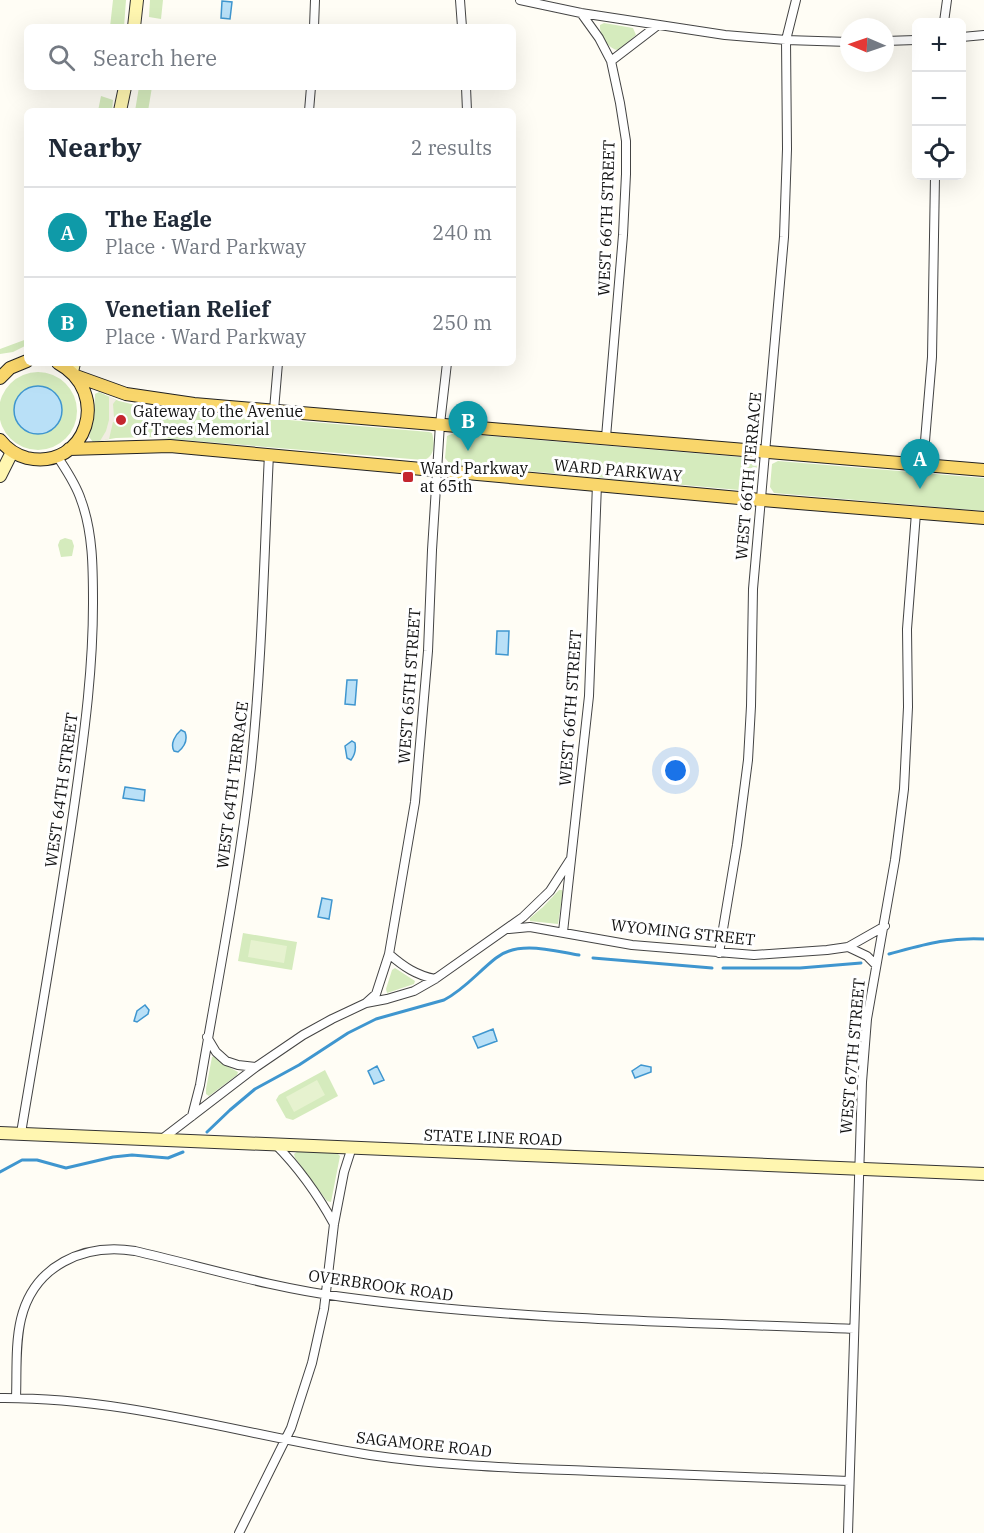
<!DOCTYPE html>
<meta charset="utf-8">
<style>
:root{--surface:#fff;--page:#f2f2f3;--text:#1f2937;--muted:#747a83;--line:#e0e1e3;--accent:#db2777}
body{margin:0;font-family:"IBM Plex Serif",serif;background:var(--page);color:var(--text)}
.controls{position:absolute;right:18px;top:18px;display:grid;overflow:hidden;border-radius:9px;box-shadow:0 6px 24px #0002}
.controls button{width:54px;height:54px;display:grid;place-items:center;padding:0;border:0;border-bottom:2px solid var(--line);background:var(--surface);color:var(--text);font:30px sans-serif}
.compass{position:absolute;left:840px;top:18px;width:54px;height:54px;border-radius:50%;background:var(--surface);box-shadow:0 6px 24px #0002;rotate:272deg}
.you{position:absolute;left:676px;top:771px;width:21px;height:21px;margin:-15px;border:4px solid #fff;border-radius:50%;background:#1a73e8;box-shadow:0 0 0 9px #1a73e833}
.badge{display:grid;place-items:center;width:39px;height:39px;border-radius:50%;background:var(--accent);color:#fff;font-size:20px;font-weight:700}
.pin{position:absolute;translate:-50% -50px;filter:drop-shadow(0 2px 3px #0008)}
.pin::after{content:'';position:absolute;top:32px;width:21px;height:18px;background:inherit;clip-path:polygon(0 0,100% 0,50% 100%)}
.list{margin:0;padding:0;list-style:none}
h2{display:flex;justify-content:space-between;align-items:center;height:78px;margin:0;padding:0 24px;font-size:26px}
h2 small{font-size:20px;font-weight:400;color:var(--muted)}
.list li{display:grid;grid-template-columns:39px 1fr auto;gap:18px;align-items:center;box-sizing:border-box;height:90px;padding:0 24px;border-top:2px solid var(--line)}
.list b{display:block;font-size:22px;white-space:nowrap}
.list p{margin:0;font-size:20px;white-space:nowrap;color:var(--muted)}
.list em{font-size:20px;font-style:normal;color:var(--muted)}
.icon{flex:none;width:33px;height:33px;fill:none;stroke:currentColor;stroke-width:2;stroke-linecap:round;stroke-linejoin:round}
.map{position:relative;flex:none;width:984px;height:1533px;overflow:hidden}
.search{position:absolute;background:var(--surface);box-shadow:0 6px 24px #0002;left:24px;top:24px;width:492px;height:66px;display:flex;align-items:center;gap:15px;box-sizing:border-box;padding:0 21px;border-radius:9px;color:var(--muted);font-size:22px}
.panel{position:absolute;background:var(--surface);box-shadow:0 6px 24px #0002;left:24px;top:108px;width:492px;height:258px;border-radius:9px}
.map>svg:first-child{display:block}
.green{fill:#d5ebbd}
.pitch{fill:#e6f2cf}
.plaza{fill:#f1ede2}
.water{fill:#b9e0f7;stroke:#3f96cf;stroke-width:1.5}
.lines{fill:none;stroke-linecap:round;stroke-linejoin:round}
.stream{stroke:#3f96cf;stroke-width:3}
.street-casing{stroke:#444;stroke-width:10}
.secondary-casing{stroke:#333;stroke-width:14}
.primary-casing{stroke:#222;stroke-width:14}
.street{stroke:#fff;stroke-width:8}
.secondary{stroke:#fff6b0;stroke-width:12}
.primary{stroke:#f9d66b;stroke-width:12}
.poi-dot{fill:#c4262e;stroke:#fff;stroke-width:2}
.labels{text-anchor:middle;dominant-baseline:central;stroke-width:6;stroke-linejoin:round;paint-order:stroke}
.street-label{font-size:16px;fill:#111;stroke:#fff}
.poi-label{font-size:16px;fill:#111;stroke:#fff;text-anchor:start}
</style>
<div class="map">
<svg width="984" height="1533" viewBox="0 0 984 1533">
<rect width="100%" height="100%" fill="#fffdf5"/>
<path class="green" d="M 113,0 L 126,0 L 124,27 L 110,27 Z
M 150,0 L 163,0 L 161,19 L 149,17 Z
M 604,23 L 633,28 L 636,35 L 618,50 C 608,49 599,34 600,25 Z
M 139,87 L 152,87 L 148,111 L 135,111 Z
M 101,96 L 113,100 L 112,111 L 98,111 Z
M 27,339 L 27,345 L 13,352 L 0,354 L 0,349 Z
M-1 411a39 39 0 1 1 78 0a39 39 0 1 1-78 0Z
M 99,392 L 119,401 L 148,408 L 429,432 L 432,433 C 435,443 435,458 423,460 L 147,437 L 116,438 L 93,442 L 89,437 L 94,419 L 95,394 Z
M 454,433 L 752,458 L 756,458 L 757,461 L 756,487 L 750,491 L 450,464 L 445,458 L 447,436 Z
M 778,461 L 984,478 L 984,511 L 774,493 L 770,487 L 772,464 Z
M 65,538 L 72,540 L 74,546 L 72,556 L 61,557 L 58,545 L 60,540 Z
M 559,890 L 562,890 L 563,892 L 558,924 L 530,921 L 530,918 L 543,907 Z
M 243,933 L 297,942 L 292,970 L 238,961 Z
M 395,968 L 415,981 L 414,984 L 387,993 L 386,989 L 392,970 Z
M 214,1056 L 223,1064 L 238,1072 L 237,1075 L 209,1096 L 206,1094 L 206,1089 L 212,1057 Z
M 325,1070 L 338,1096 L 293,1120 L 286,1118 L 276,1100 L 279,1095 Z
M 298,1151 L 337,1153 L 340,1156 L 331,1202 L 327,1201 L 295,1158 L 294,1154 Z"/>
<path class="pitch" d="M 251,940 L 287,946 L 284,963 L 248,957 Z
M 317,1080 L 325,1095 L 294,1112 L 286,1097 Z"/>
<path class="plaza" d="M 109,396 L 116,400 L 113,404 L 114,417 L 124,418 L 124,423 L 113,422 L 109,439 L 100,441 L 106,431 L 109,420 Z"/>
<path class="water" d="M 222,1 L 232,2 L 230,19 L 221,18 Z
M14 410a24 24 0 1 1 48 0a24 24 0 1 1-48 0Z
M 497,631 L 509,631 L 508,655 L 496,654 Z
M 347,680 L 357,680 L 355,705 L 345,704 Z
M 181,730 L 185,732 C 188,740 184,747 178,752 L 174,751 C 170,744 175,735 181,730 Z
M 352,741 L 355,743 C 356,749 355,755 351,760 L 347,758 L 345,746 Z
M 125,787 L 145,790 L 144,801 L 123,798 Z
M 322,898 L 332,900 L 329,919 L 318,917 Z
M 145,1005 L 149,1010 L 148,1014 L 137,1022 L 134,1021 L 137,1011 Z
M 493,1029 L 497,1041 L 478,1048 L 473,1037 Z
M 641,1065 L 651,1067 L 651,1072 L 635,1078 L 632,1071 Z
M 377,1066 L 384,1080 L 374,1084 L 368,1071 Z"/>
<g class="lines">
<path class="stream" d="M 889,954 C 923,945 948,937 984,939
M 593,958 L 712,968
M 723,968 L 800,968 L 861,963
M 207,1132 L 230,1110 L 255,1089 L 299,1065 L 348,1033 L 376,1019 L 444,1000 C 465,989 478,972 496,958 C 518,940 554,951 579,955
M 0,1172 L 22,1160 L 37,1160 L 66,1168 L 113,1157 L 132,1155 L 168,1158 L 183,1152"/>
<defs>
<path id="street" d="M 460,0 L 462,27
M 520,0 L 581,13 L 725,35 L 786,40 L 849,42
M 581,13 L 599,38 L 611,61
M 944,22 L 947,0
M 314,27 L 315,0
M 962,37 L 984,35
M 885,41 L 916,40
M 466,87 L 467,111
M 309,111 L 311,87
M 274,410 L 278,363
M 606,437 L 623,235 L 626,174 L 626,141 L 620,103 L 611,61 L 658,25
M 923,465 L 932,357 L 935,176
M 509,929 L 530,927 L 632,945 L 754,955 L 827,950 L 848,947 L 885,926
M 563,932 L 589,696 L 597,484
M 848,947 L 867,956 L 876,965
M 719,953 L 737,845 L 748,760 L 751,706 L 753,589 L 784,237 L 787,149 L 786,40 L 796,0
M 389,954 C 404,967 416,975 435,979
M 366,1003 L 376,994 L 389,954 L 415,802 L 428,651 L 432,550 L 440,424 L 447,363
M 207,1037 L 216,1052 L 226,1061 L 238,1065 L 256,1067 L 303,1035 L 332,1019 L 366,1003 L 387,999 L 414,991 L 435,979 L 523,917 L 550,891 L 570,860
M 192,1116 L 200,1085 C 218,979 239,873 251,767 C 262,663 264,558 269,454
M 21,1133 C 40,1020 60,907 76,793 C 85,729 93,667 93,603 C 93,569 93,532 81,500 C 76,484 66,470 57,456
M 162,1139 L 256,1067
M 275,1144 C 298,1167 318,1195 334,1224
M 0,1398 C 126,1397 247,1436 370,1455 C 444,1466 518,1468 591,1471 C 677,1474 763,1478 849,1481
M 16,1398 C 17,1372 15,1344 21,1319 C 34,1265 84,1243 135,1251 C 204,1267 273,1288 343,1297 C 512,1320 684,1322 854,1329
M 239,1533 L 291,1428 L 312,1363 L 324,1309 L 334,1224 L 344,1172 L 352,1147
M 848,1533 L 862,1082 L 867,1019 L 895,860 L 904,789 L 908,707 L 907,629 L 916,513"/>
<path id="secondary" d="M 134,27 L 137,0
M 120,111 L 125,87
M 72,372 L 74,363
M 0,476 L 12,452
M 0,1133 L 984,1174"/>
<path id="primary" d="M 76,376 L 126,394 L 194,404 L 984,470
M 0,378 L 10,368 L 27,361
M 0,440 C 7,449 15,455 27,458 C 87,471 112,392 58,363
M 69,449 L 170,446 L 761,500 L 984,518"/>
</defs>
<use href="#street" class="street-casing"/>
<use href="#secondary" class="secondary-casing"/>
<use href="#primary" class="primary-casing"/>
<use href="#street" class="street"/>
<use href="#secondary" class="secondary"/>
<use href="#primary" class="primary"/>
</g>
<g class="poi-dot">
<circle cx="121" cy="420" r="6"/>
<rect x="402" y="471" width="12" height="12" rx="3"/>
</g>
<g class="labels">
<g class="street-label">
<text transform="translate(606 218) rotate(-88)">WEST 66TH STREET</text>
<text transform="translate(618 470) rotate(5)">WARD PARKWAY</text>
<text transform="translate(748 476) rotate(-85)">WEST 66TH TERRACE</text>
<text transform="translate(409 686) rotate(-86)">WEST 65TH STREET</text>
<text transform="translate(570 708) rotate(-86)">WEST 66TH STREET</text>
<text transform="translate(232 785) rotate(-83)">WEST 64TH TERRACE</text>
<text transform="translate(61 790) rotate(-82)">WEST 64TH STREET</text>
<text transform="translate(683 932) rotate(6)">WYOMING STREET</text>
<text transform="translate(852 1056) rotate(-85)">WEST 67TH STREET</text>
<text transform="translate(493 1137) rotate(2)">STATE LINE ROAD</text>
<text transform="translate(381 1285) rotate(8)">OVERBROOK ROAD</text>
<text transform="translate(424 1444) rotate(6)">SAGAMORE ROAD</text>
</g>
<g class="poi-label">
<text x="133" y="411">Gateway to the Avenue<tspan x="133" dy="18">of Trees Memorial</tspan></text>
<text x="420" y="468">Ward Parkway<tspan x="420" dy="18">at 65th</tspan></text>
</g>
</g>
</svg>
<div class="controls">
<button>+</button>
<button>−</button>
<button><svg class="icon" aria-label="locate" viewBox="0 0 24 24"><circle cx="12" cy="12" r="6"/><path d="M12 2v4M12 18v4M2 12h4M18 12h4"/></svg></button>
</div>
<svg class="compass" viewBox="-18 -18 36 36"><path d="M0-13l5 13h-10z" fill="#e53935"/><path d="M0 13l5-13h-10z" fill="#747a83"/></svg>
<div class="you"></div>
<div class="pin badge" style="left:920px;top:489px;background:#0f9aa8">A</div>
<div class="pin badge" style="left:468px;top:451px;background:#0f9aa8">B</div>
<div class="search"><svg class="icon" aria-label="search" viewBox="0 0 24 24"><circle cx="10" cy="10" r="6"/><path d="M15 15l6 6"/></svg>Search here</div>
<section class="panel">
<h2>Nearby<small>2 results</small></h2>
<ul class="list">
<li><span class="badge" style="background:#0f9aa8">A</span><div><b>The Eagle</b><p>Place · Ward Parkway</p></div><em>240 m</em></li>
<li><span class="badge" style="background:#0f9aa8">B</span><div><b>Venetian Relief</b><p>Place · Ward Parkway</p></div><em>250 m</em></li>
</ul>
</section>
</div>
